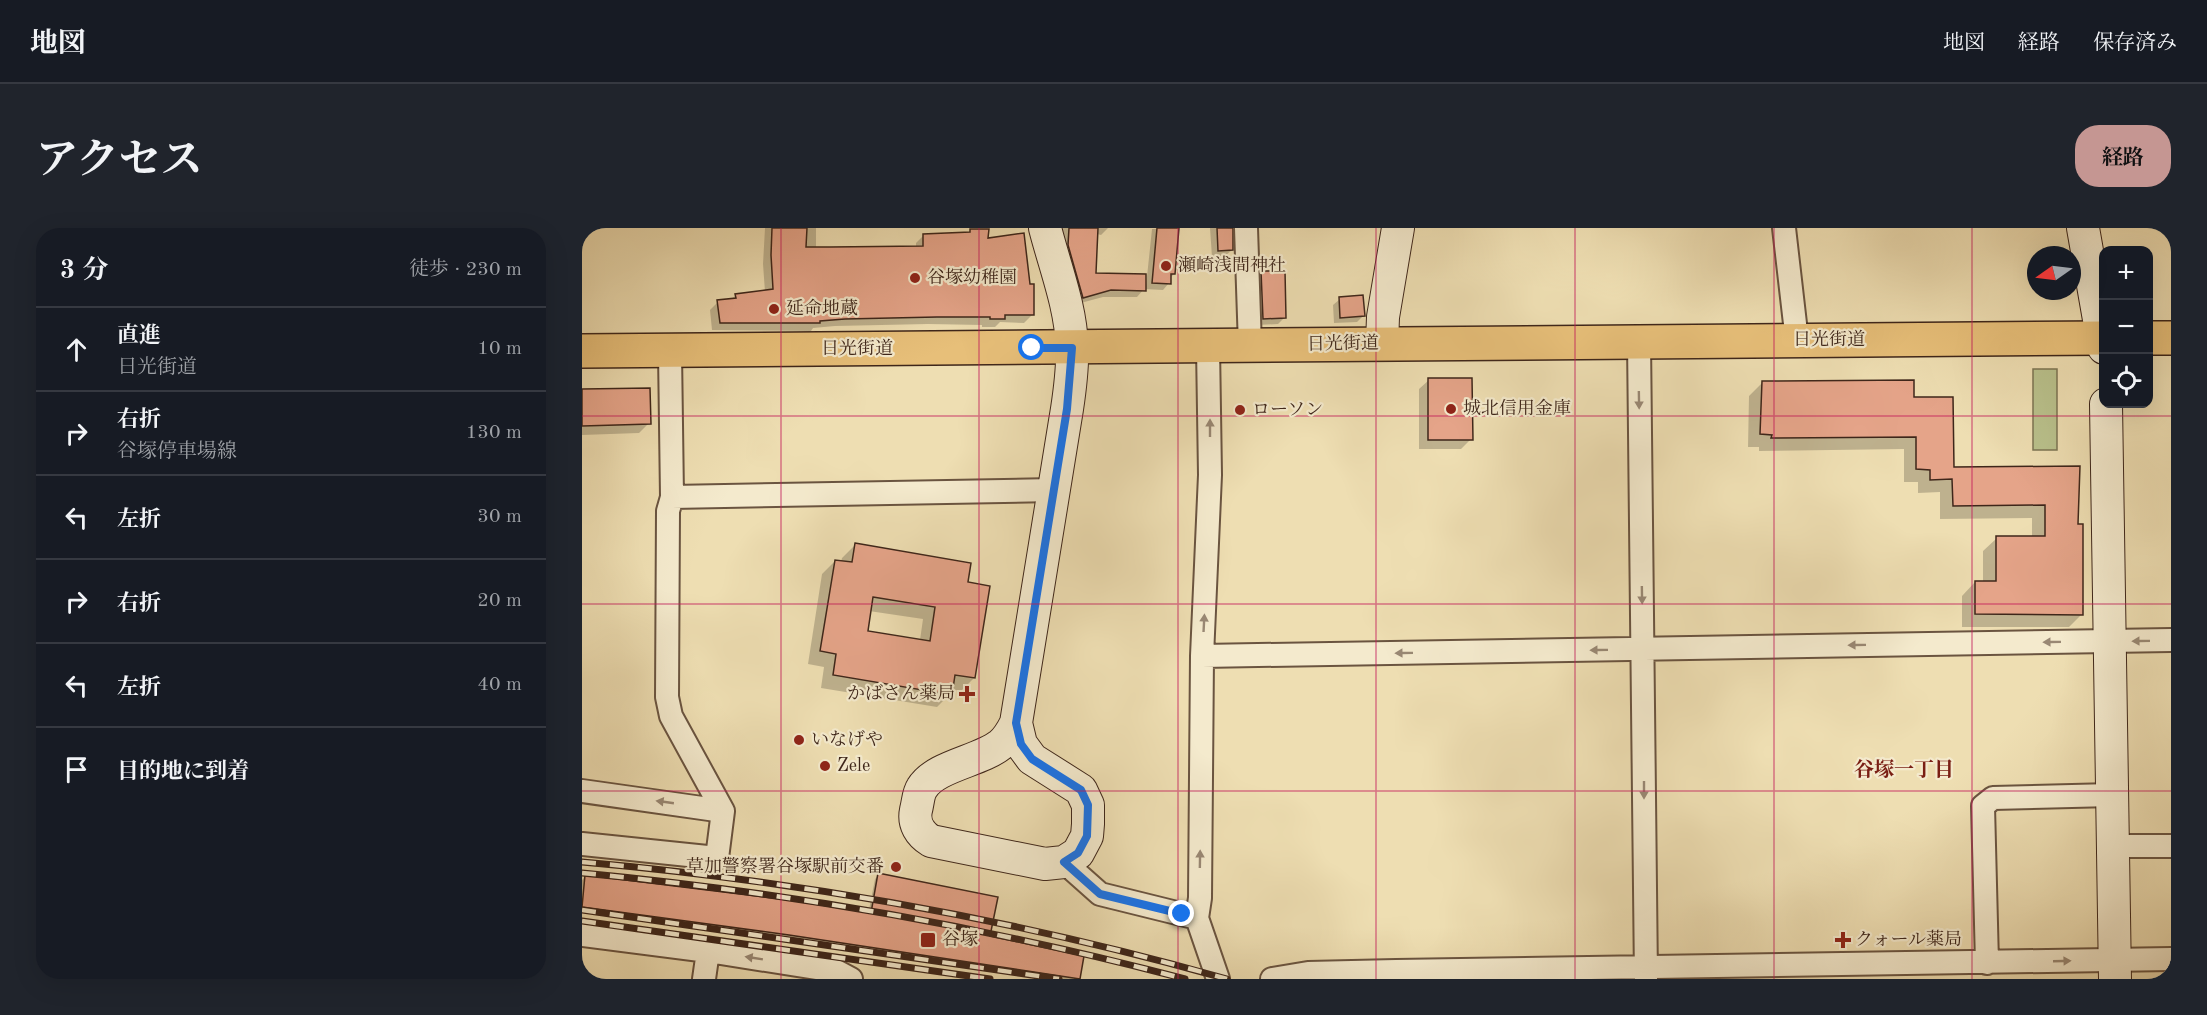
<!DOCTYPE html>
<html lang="ja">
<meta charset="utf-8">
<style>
:root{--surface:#171b24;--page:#20242c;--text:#f1f3f6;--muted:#9ea1a6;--line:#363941;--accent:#c59692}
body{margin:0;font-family:"Old Standard TT","Noto Serif JP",serif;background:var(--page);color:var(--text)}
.controls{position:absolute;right:18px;top:18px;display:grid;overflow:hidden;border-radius:12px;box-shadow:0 6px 24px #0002}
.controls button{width:54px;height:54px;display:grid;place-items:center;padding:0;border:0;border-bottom:2px solid var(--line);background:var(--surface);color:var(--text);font:30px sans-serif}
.compass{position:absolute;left:1445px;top:18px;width:54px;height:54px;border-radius:50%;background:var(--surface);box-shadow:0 6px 24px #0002;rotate:256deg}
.stop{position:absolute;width:18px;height:18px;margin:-14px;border:4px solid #1a73e8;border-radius:50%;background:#fff}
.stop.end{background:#1a73e8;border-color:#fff;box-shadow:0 2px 6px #0008}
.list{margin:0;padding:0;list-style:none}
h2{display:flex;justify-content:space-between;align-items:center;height:78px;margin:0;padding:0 24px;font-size:26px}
h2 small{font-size:20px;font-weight:400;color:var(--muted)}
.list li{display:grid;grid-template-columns:39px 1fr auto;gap:18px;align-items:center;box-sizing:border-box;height:84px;padding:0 24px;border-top:2px solid var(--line)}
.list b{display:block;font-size:22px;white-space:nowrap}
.list p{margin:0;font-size:20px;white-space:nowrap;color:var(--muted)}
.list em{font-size:20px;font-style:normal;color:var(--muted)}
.icon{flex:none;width:33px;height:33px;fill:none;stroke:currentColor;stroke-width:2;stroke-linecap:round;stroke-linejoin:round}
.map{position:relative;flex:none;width:1589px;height:751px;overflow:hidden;border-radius:24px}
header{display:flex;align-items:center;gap:36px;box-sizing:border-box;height:84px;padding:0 30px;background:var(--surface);border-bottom:2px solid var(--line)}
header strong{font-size:28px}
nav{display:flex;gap:33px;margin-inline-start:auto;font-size:21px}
.intro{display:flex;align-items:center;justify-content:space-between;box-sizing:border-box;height:144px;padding:0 36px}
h1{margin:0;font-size:42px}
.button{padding:15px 27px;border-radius:24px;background:var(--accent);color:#111;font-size:21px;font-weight:700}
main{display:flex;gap:36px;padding:0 36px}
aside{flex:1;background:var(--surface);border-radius:24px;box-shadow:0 6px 24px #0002}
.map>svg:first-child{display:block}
.green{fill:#b9c18c;stroke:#7c7453;stroke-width:1.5}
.shadow{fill:#0003;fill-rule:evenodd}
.building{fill:#e5a489;stroke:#3e261a;stroke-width:1.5;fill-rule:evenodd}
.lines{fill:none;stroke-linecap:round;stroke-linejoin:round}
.street-casing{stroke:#6a5440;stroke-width:26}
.secondary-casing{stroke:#3e261a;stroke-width:34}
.primary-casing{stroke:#3e261a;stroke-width:36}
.street{stroke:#f4eacd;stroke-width:22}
.secondary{stroke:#f4eacd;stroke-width:32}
.primary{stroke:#e7bf79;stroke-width:33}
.rail-casing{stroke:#3e261a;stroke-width:7}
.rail{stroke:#f4eacd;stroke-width:4.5;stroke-dasharray:14;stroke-linecap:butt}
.oneway{fill:#998874}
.route{stroke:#1a73e8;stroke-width:8}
.grid{fill:none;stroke:#c2185b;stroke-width:1.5;stroke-opacity:0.55}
.poi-dot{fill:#8f2418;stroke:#f4eacd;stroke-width:2}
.labels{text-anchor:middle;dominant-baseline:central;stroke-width:4.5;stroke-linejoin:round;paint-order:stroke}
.poi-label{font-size:18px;fill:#3e261a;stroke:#f4eacd;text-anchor:start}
.street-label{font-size:18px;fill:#3e261a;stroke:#f4eacd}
.neighbourhood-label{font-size:20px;font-weight:bold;fill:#7a1f14;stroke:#f4eacd}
</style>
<header>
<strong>地図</strong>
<nav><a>地図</a><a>経路</a><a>保存済み</a></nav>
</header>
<div class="intro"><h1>アクセス</h1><a class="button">経路</a></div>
<main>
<aside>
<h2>3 分<small>徒歩 · 230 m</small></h2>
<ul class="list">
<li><svg class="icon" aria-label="ahead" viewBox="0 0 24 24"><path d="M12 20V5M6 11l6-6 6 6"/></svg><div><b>直進</b><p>日光街道</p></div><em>10 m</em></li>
<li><svg class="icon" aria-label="right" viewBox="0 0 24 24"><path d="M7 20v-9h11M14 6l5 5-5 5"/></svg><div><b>右折</b><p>谷塚停車場線</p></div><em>130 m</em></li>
<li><svg class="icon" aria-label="left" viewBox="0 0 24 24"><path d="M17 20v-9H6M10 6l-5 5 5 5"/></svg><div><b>左折</b></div><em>30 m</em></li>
<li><svg class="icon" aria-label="right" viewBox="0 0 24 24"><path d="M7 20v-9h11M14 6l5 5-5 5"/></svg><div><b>右折</b></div><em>20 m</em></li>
<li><svg class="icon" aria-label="left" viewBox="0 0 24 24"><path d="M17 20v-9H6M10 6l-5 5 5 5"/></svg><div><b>左折</b></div><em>40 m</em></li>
<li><svg class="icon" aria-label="arrive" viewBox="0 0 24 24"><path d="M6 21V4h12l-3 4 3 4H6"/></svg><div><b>目的地に到着</b></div></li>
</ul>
</aside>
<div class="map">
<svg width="1589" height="751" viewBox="0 0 1589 751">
<rect width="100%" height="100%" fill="#eedeb2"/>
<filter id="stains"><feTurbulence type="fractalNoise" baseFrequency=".00333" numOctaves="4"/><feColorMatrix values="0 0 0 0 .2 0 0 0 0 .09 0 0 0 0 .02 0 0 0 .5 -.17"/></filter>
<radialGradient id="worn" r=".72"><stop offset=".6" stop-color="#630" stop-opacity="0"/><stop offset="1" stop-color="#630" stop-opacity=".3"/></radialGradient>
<path class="green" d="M 1451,141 L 1475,141 L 1475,222 L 1451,222 Z"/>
<path class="shadow" d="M 183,0 L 234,0 L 234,20 L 334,19 L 334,15 L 342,7 L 385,6 L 389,2 L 405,12 L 450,87 L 442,95 L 418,94 L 413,99 L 400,99 L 400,97 L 346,96 L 253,98 L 231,100 L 229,103 L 130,102 L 128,82 L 136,74 L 149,72 L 154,67 L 183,64 L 181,36 Z
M 474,0 L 526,0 L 519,7 L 515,6 L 512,47 L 564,58 L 570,1 L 595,0 L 592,46 L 588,50 L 587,55 L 581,62 L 562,61 L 555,69 L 521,69 L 495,76 Z
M 628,0 L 649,0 L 650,22 L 643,28 L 630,29 Z
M 680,44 L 702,90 L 696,96 L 675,97 L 673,51 Z
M 758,71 L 782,87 L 775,94 L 752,95 L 751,77 Z
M 847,152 L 889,211 L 879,221 L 837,221 L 837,161 Z
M 1180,155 L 1330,171 L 1371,241 L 1497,239 L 1495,298 L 1500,386 L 1487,399 L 1380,399 L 1380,368 L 1393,354 L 1401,355 L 1401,323 L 1415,310 L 1450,310 L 1450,290 L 1358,291 L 1358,264 L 1336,265 L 1336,254 L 1322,254 L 1322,221 L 1177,223 L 1177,219 L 1166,219 L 1167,168 Z
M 0,163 L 67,195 L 57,205 L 0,207 Z
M 273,317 L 384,356 L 392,450 L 379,463 L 369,461 L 368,466 L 355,479 L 239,460 L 242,439 L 226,436 L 240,346 L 253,333 L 259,334 L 260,330 ZM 287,383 L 341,391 L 338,412 L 284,404 Z
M 297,647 L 406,709 L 496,751 L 470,751 L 203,710 L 0,683 L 0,652 L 3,649 L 286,687 L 293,651 Z"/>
<path class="building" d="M 190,0 L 225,0 L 224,19 L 248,19 L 341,18 L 341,6 L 388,4 L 388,1 L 407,1 L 406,10 L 442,5 L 448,56 L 452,56 L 452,87 L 423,87 L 423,91 L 408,91 L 408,89 L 355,89 L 263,91 L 238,93 L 238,95 L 138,95 L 135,72 L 154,70 L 153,66 L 191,61 L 189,27 Z
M 487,0 L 516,0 L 514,45 L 564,46 L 564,63 L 529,62 L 501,70 L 486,17 Z
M 575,0 L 597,0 L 593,46 L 589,46 L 589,56 L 570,55 Z
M 635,0 L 651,0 L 651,22 L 636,23 Z
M 679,43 L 703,43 L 704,90 L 681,91 Z
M 781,67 L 783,88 L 758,90 L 757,69 Z
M 846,150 L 890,150 L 891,212 L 846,212 Z
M 1332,152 L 1332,169 L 1371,169 L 1372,239 L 1498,238 L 1496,296 L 1501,296 L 1501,387 L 1393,386 L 1393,353 L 1414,353 L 1414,308 L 1463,308 L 1463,277 L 1371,278 L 1370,251 L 1348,252 L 1348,242 L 1334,241 L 1334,209 L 1189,210 L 1190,207 L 1178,206 L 1180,153 Z
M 68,160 L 69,196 L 0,198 L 0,161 Z
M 273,315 L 389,335 L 386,354 L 408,358 L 393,450 L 373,447 L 370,467 L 251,447 L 254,426 L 238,423 L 253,332 L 270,334 ZM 291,369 L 353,379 L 348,413 L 286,403 Z
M 296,645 L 416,669 L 408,708 L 502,728 L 498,751 L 207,707 L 0,679 L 3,647 L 207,672 L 289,685 Z"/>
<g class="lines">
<defs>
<path id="street" d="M 664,0 L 668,118
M 1202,0 L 1215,113
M 1057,113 L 1064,751
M 626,119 L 628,247 L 620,428 L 618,670 L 615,690 L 636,751
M 90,269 L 472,262
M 620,428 L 1589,412
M 0,563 L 141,583
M 0,616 L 135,630 L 141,583 L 89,488 L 85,469 L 86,283 L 90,269 L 88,124
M 1531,618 L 1589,618
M 482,634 L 518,666 L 615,690
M 0,707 L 126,723 L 254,743 L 269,751
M 1405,735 L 1401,578 L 1411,570 L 1530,567
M 122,751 L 126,723
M 690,751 L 726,745 L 814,743 L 1589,731"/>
<path id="secondary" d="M 1501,0 L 1522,120
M 800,116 L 801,89 L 816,0
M 1524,176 L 1533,751
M 434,495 L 439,516 L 450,531 L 499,562 L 506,577 L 506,596 L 505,608 L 496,625 L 482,634 L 463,636 L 349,613 C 338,606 331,596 334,582 C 336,575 336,566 340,560 C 353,538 398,533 418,517 C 426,511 430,503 434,495 L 485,181 C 488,161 491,140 490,119 C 489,79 473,39 463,0"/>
<path id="primary" d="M 1566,110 L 1589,110
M 0,123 L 1522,110"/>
</defs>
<use href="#street" class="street-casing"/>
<use href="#secondary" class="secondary-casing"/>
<use href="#primary" class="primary-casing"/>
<use href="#street" class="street"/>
<use href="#secondary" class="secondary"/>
<use href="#primary" class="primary"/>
<defs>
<path id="rail" d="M 0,634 C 217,653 436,692 645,751
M 0,645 C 203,664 406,699 603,751
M 0,682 L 477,751
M 0,693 L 408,751"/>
</defs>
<use href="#rail" class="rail-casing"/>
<use href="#rail" class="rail"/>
</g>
<defs><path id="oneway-solid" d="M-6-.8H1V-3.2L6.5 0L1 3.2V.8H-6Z" transform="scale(1.5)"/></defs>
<g class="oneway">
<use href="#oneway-solid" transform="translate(1057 172) rotate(89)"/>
<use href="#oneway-solid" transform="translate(628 200) rotate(-90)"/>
<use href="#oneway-solid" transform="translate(1060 367) rotate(89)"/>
<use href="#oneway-solid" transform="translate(622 395) rotate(-87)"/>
<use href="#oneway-solid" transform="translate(1559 413) rotate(179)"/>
<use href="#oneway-solid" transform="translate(1470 414) rotate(179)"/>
<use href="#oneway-solid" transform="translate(1275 417) rotate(179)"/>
<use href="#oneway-solid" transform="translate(1017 422) rotate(179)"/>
<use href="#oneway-solid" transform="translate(822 425) rotate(179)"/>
<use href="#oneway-solid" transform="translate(1062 562) rotate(90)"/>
<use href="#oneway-solid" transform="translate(83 574) rotate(-172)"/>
<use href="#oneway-solid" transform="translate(618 631) rotate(-89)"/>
<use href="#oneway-solid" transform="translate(172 730) rotate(-171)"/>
<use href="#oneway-solid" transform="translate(1480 733) rotate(-2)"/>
</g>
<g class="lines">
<path class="route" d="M 450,120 L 490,120 L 485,181 L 434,495 L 439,516 L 450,531 L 499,562 L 506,577 L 505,608 L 496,625 L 482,634 L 518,666 L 600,686"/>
</g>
<path class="grid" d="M 199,0 L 199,751M 397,0 L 397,751M 596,0 L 596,751M 794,0 L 794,751M 993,0 L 993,751M 1192,0 L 1192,751M 1390,0 L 1390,751M 0,188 L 1589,188M 0,376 L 1589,376M 0,563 L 1589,563"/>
<g class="poi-dot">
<circle cx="584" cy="38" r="6"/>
<circle cx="333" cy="50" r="6"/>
<circle cx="192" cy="81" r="6"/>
<circle cx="869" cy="181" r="6"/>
<circle cx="658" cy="182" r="6"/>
<path d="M382 457h6v6h6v6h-6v6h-6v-6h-6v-6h6z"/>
<circle cx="217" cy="512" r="6"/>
<circle cx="243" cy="538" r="6"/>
<circle cx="314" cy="639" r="6"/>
<rect x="338" y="704" width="16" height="16" rx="3"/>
<path d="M1258 703h6v6h6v6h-6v6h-6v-6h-6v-6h6z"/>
</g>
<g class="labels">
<g class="poi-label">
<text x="596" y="38">瀬崎浅間神社</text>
<text x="345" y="50">谷塚幼稚園</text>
<text x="204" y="81">延命地蔵</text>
<text x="881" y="181">城北信用金庫</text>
<text x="670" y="182">ローソン</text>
<text x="373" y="466" text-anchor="end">かばさん薬局</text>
<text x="229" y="512">いなげや</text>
<text x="255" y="538">Zele</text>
<text x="302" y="639" text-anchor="end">草加警察署谷塚駅前交番</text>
<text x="360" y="712">谷塚</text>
<text x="1273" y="712">クォール薬局</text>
</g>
<g class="street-label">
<text x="1247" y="112">日光街道</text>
<text transform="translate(761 116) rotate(-1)">日光街道</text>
<text x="275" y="121">日光街道</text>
</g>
<g class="neighbourhood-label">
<text x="1322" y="543">谷塚一丁目</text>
</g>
</g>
<rect width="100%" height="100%" filter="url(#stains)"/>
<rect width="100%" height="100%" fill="url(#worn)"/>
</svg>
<div class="controls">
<button>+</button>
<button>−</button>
<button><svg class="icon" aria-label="locate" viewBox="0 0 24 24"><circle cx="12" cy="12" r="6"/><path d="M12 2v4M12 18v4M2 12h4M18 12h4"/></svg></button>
</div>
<svg class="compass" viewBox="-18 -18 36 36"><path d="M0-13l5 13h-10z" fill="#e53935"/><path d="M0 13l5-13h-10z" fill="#9ea1a6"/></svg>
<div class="stop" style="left:450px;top:120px"></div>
<div class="stop end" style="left:600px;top:686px"></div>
</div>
</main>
